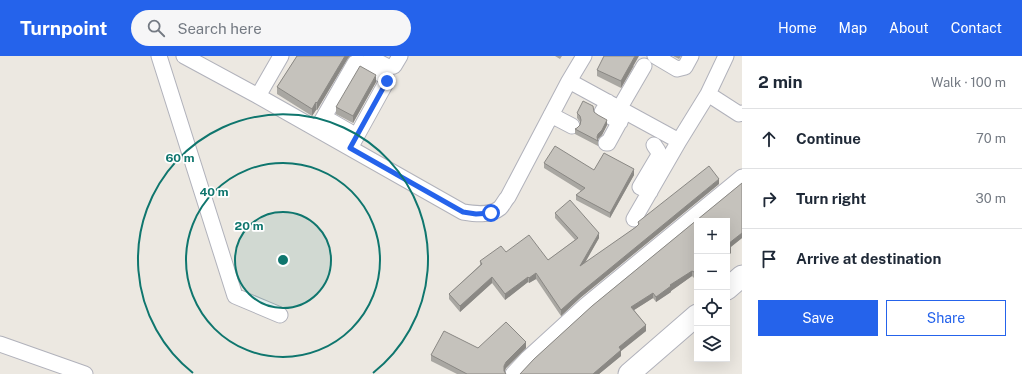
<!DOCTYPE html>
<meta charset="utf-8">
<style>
:root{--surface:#fff;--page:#f6f6f7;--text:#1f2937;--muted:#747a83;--line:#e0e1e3;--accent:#2563eb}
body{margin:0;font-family:"Public Sans",sans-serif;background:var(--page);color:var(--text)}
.controls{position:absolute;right:12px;bottom:12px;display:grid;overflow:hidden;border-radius:0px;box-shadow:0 4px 16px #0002}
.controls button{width:36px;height:36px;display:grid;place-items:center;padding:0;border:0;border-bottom:1px solid var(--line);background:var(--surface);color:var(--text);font:20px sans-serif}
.stop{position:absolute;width:12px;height:12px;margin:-9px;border:3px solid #2563eb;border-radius:50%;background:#fff}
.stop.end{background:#2563eb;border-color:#fff;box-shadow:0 1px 4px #0008}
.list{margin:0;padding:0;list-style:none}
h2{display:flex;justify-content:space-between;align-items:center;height:52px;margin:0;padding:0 16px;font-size:17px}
h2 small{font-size:13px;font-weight:400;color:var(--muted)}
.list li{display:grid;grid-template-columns:26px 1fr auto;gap:12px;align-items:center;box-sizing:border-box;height:60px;padding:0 16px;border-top:1px solid var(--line)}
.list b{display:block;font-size:15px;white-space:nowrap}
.list em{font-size:13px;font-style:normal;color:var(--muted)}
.actions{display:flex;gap:8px;padding:12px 16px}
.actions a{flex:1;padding:9px 0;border:1px solid var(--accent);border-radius:0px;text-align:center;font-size:14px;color:var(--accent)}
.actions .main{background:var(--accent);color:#fff}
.icon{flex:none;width:22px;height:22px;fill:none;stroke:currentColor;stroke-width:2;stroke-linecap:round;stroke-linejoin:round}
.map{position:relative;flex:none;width:742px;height:318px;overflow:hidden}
header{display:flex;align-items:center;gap:24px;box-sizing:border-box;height:56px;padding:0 20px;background:var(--accent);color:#fff}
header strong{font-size:19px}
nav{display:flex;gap:22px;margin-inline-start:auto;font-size:14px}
.search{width:280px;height:36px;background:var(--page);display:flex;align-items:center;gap:10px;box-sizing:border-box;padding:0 14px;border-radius:22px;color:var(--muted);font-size:15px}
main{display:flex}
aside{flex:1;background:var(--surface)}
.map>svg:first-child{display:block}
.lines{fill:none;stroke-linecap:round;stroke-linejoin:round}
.street-casing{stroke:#b1b2bb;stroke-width:17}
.secondary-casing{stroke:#b1b2bb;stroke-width:23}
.street{stroke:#fff;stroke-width:15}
.secondary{stroke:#fff;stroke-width:21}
.wall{fill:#a9a7a2}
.shaded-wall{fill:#8a8884}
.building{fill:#c5c2bc;stroke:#8a8884}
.route{stroke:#2563eb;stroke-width:5}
.ring{fill:none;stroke:#0f766e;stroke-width:2}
.centre{fill:#0f766e;stroke:#fff;stroke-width:2}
.ring-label{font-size:12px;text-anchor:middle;font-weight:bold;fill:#0f766e;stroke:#fff;stroke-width:3.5;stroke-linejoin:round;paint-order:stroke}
</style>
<header>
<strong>Turnpoint</strong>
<div class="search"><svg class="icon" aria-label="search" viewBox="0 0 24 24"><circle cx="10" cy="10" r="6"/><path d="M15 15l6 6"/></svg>Search here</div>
<nav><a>Home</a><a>Map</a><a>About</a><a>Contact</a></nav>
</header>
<main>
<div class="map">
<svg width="742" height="318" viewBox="0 0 742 318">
<rect width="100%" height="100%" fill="#ece8e1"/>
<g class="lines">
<defs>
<path id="street" d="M 159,0 L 235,240 L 280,259
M 184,0 L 258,40
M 281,0 L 258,40 L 463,156 C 475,158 490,160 500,152 C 503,149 505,144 508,141 L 569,25 L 584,0
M 655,0 L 677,13 L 685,11 L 691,0
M 371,2 L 388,11 L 394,10 L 400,0
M 569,25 L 679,85 L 708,38 L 726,0
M 708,38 L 739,58 L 742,57
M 608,46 L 602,56 L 620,66
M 619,53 L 644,10
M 551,59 L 572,70
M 324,61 L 357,80
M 317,73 L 355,7 L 358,6 L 386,21 L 387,25 L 350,92
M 606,87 L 608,87 L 625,56
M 650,136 L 640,131 L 659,99 L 658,95 L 654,89
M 634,163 L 679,85
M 0,288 L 85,318
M 513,318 L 528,302 L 586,249 L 742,121"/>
<path id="secondary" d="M 727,233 L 742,220
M 629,318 L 697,259"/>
</defs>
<use href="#street" class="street-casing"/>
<use href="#secondary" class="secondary-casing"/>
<use href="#street" class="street"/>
<use href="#secondary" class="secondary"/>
</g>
<path class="wall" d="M 297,0 L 350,0 L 348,2 L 317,54 L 316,54 L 312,60 L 277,38 L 277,31 Z
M 555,0 L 562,0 L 560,3 Z
M 673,0 L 681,0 L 679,3 Z
M 634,10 L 621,32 L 597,20 L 597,14 Z
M 376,26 L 353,67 L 336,58 L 336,51 Z
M 594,56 L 607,69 L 602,79 L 598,83 L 598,90 L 575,78 L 575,73 L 577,72 L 580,69 L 580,66 L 577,62 L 577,57 Z
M 544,107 L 594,114 L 634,119 L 610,162 L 576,144 L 576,139 L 581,135 L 544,112 Z
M 742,127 L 742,182 L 731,191 L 731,197 L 727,200 L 727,165 L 697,165 L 697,220 L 694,222 L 692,220 L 671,235 L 671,236 L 656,246 L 653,242 L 634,254 L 646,269 L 646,275 L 621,295 L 621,300 L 599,318 L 520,318 L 534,303 L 592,250 Z
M 719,128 L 580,242 L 561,260 L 536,223 L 529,227 L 528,226 L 505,244 L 492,227 L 460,256 L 449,243 L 449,238 L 480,209 L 480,205 L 506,196 L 548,204 L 575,184 L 555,162 L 555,157 L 599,182 L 585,207 L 636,171 L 638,169 L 638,166 Z
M 478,292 L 526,292 L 506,312 L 505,315 L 506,318 L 457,318 L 431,305 L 431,299 Z"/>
<path class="shaded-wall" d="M 345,0 L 350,0 L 348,2 L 317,54 L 317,47 Z
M 635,0 L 639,0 L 621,32 L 621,25 Z
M 376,19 L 376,26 L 353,67 L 353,60 Z
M 316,46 L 316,54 L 312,60 L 312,53 Z
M 607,64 L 607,69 L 602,79 L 598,83 L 597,85 L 597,81 L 598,78 Z
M 634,113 L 634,119 L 610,162 L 610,157 Z
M 719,123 L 719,128 L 580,242 L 561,260 L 561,254 L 580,237 Z
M 599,177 L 599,182 L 580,215 L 580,210 Z
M 742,177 L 742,182 L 728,193 L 728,188 Z
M 731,191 L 731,197 L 727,200 L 727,194 Z
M 697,214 L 697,220 L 694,222 L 694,216 Z
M 692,215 L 692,220 L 671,235 L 671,236 L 656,246 L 656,241 L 670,229 Z
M 536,217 L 536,223 L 529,227 L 529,222 Z
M 492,221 L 492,227 L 460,256 L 460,250 Z
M 528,221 L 528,226 L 505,244 L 505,238 Z
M 653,237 L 653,242 L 631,256 L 631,251 Z
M 646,269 L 646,275 L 621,295 L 621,300 L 599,318 L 593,318 L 619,291 Z
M 526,286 L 526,292 L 506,312 L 504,316 L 504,310 L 506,306 Z"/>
<path class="building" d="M 297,0 L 345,0 L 317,47 L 316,46 L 312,53 L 277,31 Z
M 604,0 L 635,0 L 621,25 L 597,14 Z
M 360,10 L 376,19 L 353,60 L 336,51 Z
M 583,45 L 593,50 L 594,56 L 598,59 L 607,64 L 602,74 L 598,78 L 597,81 L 598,85 L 575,73 L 577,72 L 580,69 L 581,64 L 580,60 L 577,57 Z
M 555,90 L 594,114 L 604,97 L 634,113 L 610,157 L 576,139 L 585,132 L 544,107 Z
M 709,110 L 719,123 L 580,237 L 561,254 L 536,217 L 529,222 L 528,221 L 505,238 L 492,221 L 460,250 L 449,238 L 482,208 L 480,205 L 501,190 L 506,196 L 529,179 L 548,204 L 578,182 L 555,157 L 570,144 L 599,177 L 580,210 L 636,171 L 639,168 L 638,166 Z
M 742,127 L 742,177 L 728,188 L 731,191 L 727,194 L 727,165 L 697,165 L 697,214 L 694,216 L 692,215 L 670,229 L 671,230 L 656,241 L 653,237 L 631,251 L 646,269 L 619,291 L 621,294 L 593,318 L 520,318 L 534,303 L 592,250 Z
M 506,266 L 526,286 L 506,306 L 504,310 L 504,315 L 506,318 L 467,318 L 431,299 L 444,275 L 478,292 Z"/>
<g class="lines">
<path class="route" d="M 387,25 L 350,92 L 463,156 L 476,158 L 491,157"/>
</g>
<circle cx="283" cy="204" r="48" fill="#0f766e" fill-opacity=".12"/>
<g class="ring">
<circle cx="283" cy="204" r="48"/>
<circle cx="283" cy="204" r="97"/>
<path d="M193 317A145 145 0 1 1 373 317"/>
</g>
<circle cx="283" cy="204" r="6" class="centre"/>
<g class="ring-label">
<text x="180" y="106">60 m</text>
<text x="214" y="140">40 m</text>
<text x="249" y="174">20 m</text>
</g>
</svg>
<div class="controls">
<button>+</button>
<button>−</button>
<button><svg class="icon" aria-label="locate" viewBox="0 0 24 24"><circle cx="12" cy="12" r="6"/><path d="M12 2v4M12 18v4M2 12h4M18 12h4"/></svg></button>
<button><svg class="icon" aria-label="layers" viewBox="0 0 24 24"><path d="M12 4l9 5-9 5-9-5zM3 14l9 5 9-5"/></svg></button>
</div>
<div class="stop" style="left:491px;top:157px"></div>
<div class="stop end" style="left:387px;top:25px"></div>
</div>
<aside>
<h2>2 min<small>Walk · 100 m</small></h2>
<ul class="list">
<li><svg class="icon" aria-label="ahead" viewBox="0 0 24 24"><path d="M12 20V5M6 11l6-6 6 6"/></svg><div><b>Continue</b></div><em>70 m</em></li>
<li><svg class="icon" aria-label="right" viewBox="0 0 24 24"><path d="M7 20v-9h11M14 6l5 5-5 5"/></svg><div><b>Turn right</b></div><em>30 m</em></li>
<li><svg class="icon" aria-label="arrive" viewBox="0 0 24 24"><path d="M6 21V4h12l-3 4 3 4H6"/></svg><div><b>Arrive at destination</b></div></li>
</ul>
<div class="actions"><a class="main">Save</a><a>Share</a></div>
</aside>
</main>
